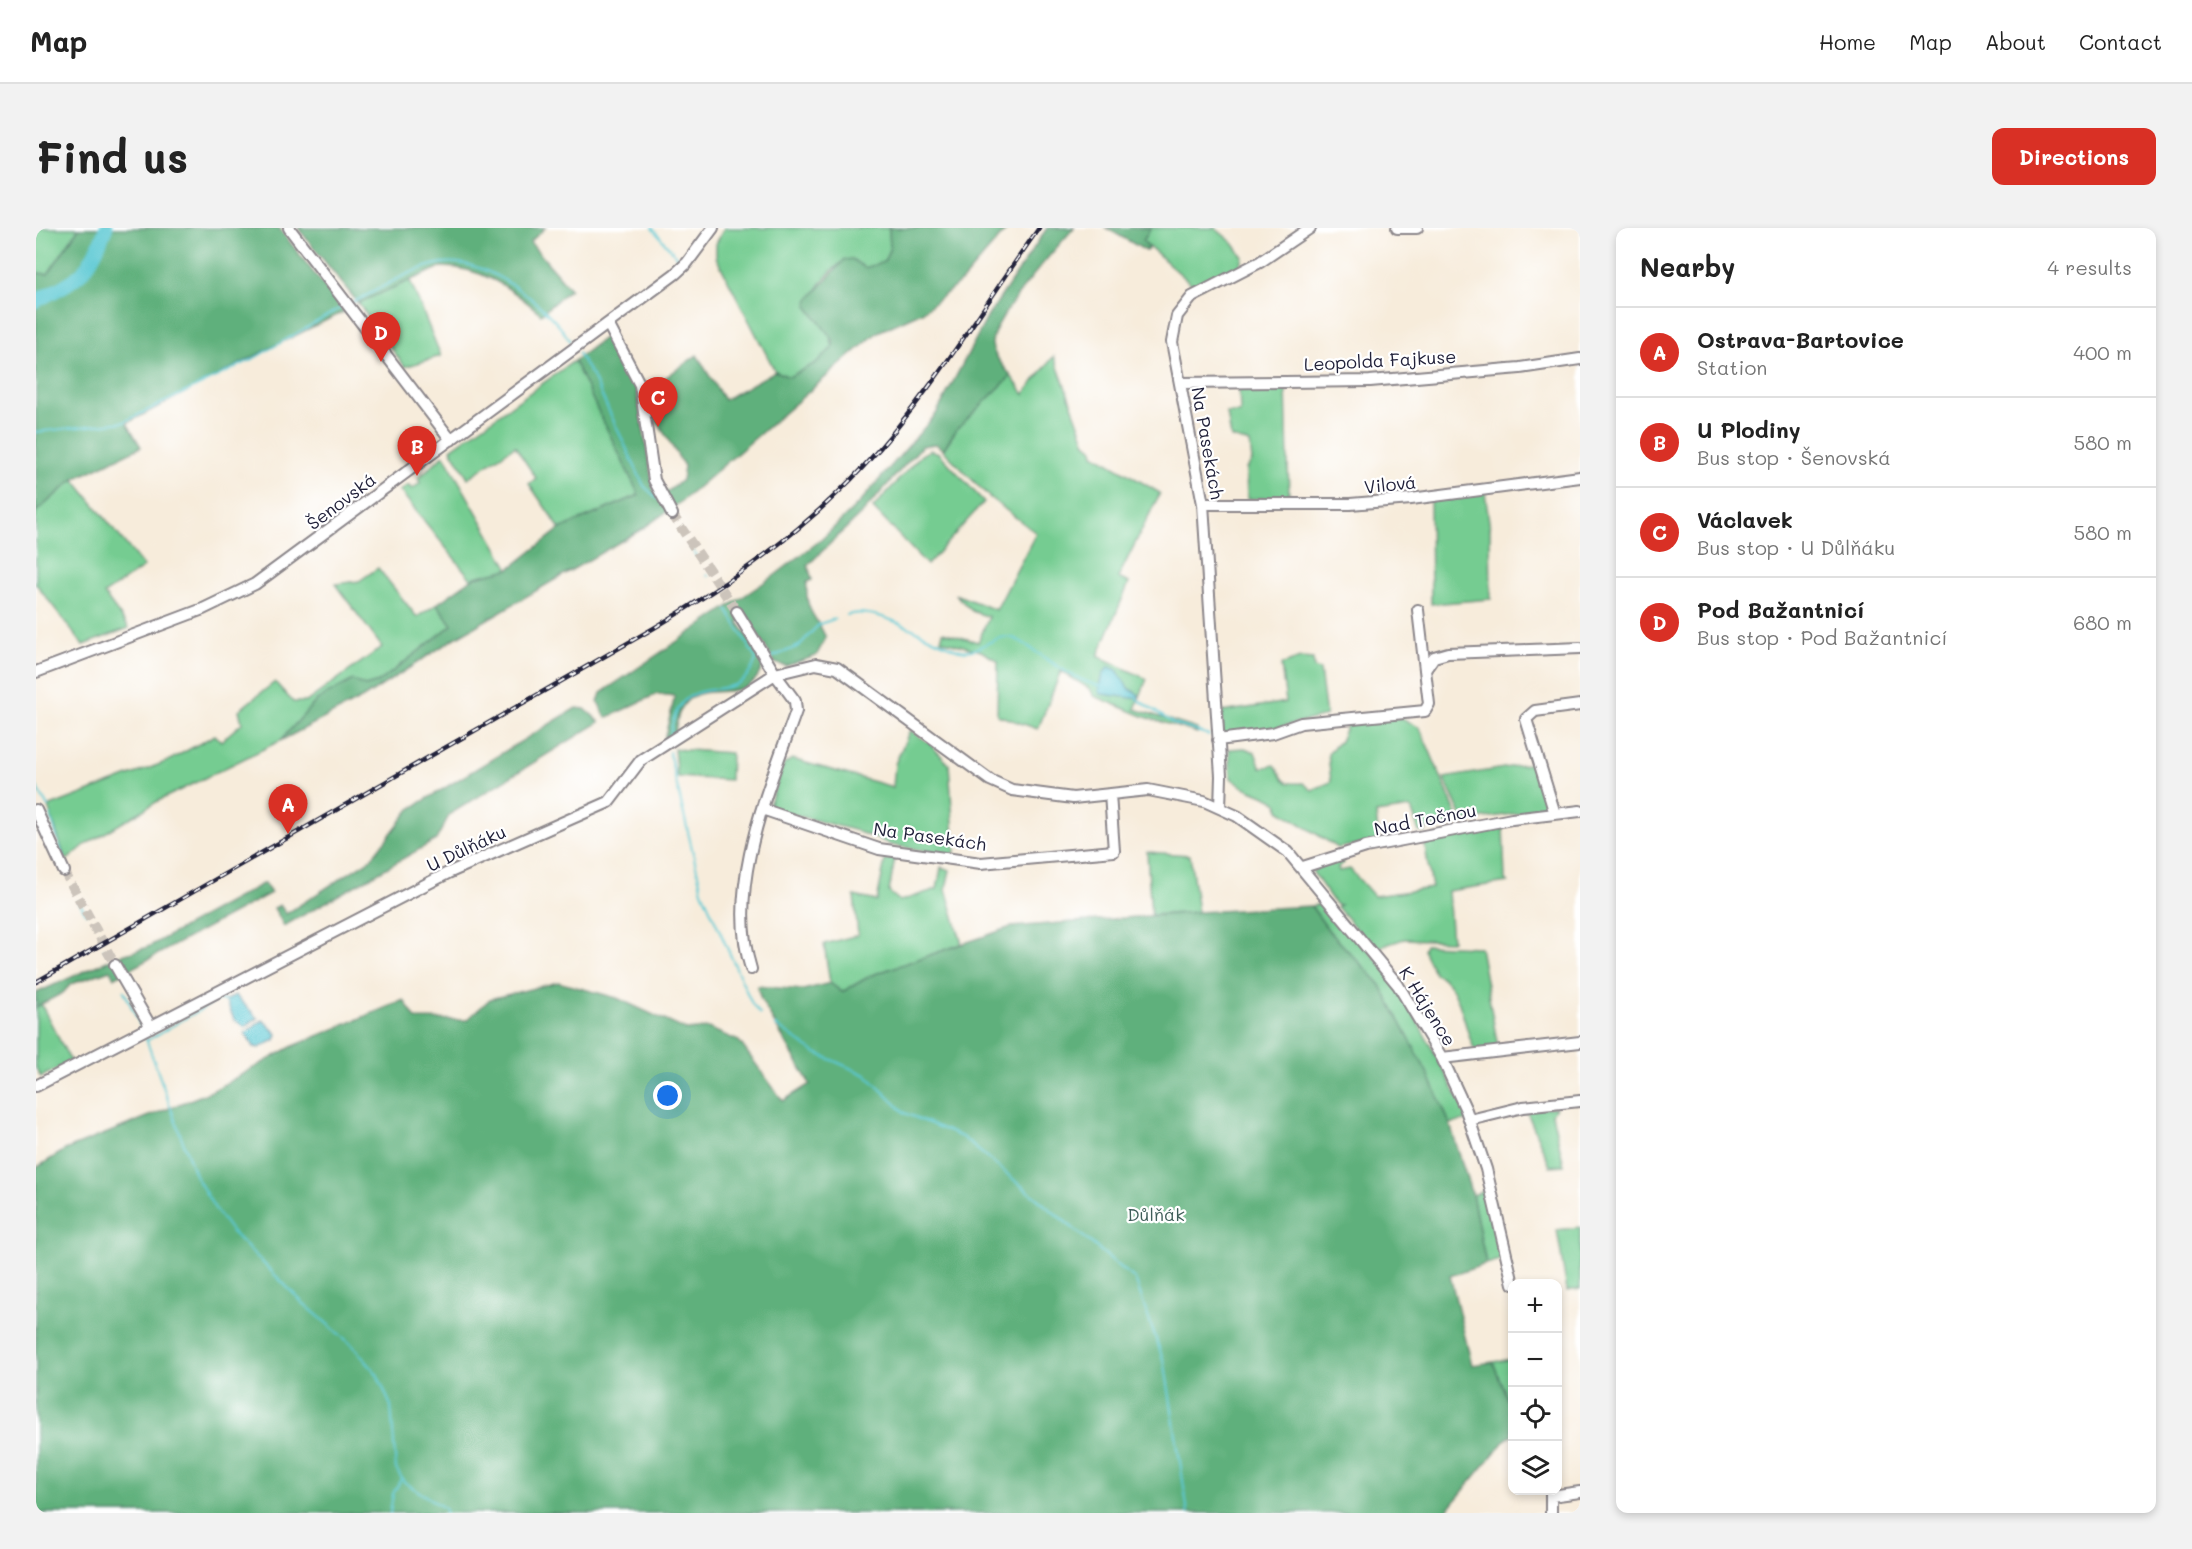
<!DOCTYPE html>
<meta charset="utf-8">
<style>
:root{--surface:#fff;--page:#f2f2f2;--text:#222;--muted:#767676;--line:#e0e0e0;--accent:#d93025}
body{margin:0;font-family:Mali,sans-serif;background:var(--page);color:var(--text)}
.controls{position:absolute;right:18px;bottom:18px;display:grid;overflow:hidden;border-radius:12px;box-shadow:0 3px 9px #0003}
.controls button{width:54px;height:54px;display:grid;place-items:center;padding:0;border:0;border-bottom:2px solid var(--line);background:var(--surface);color:var(--text);font:30px sans-serif}
.you{position:absolute;left:632px;top:868px;width:21px;height:21px;margin:-15px;border:4px solid #fff;border-radius:50%;background:#1a73e8;box-shadow:0 0 0 9px #1a73e833}
.badge{display:grid;place-items:center;width:39px;height:39px;border-radius:50%;background:var(--accent);color:#fff;font-size:20px;font-weight:700}
.pin{position:absolute;translate:-50% -50px;filter:drop-shadow(0 2px 3px #0008)}
.pin::after{content:'';position:absolute;top:32px;width:21px;height:18px;background:inherit;clip-path:polygon(0 0,100% 0,50% 100%)}
.list{margin:0;padding:0;list-style:none}
h2{display:flex;justify-content:space-between;align-items:center;height:78px;margin:0;padding:0 24px;font-size:26px}
h2 small{font-size:20px;font-weight:400;color:var(--muted)}
.list li{display:grid;grid-template-columns:39px 1fr auto;gap:18px;align-items:center;box-sizing:border-box;height:90px;padding:0 24px;border-top:2px solid var(--line)}
.list b{display:block;font-size:22px;white-space:nowrap}
.list p{margin:0;font-size:20px;white-space:nowrap;color:var(--muted)}
.list em{font-size:20px;font-style:normal;color:var(--muted)}
.icon{flex:none;width:33px;height:33px;fill:none;stroke:currentColor;stroke-width:2;stroke-linecap:round;stroke-linejoin:round}
.map{position:relative;flex:none;width:1544px;height:1285px;overflow:hidden;border-radius:12px}
header{display:flex;align-items:center;gap:36px;box-sizing:border-box;height:84px;padding:0 30px;background:var(--surface);border-bottom:2px solid var(--line)}
header strong{font-size:28px}
nav{display:flex;gap:33px;margin-inline-start:auto;font-size:21px}
.intro{display:flex;align-items:center;justify-content:space-between;box-sizing:border-box;height:144px;padding:0 36px}
h1{margin:0;font-size:42px}
.button{padding:15px 27px;border-radius:12px;background:var(--accent);color:#fff;font-size:21px;font-weight:700}
main{display:flex;gap:36px;padding:0 36px}
aside{flex:1;background:var(--surface);border-radius:12px;box-shadow:0 3px 9px #0003}
.map>svg:first-child{display:block}
.green{fill:#74cc91;stroke:#4b7766;stroke-width:1.5}
.forest{fill:#5fb07b;stroke:#40695b;stroke-width:1.5}
.water{fill:#5dc9d4;stroke:#407688;stroke-width:1.5}
.lines{fill:none;stroke-linecap:round;stroke-linejoin:round}
.stream{stroke:#5dc9d4;stroke-width:2}
.river{stroke:#5dc9d4;stroke-width:14}
.minor-tunnel{stroke:#ccc4bb;stroke-width:10;stroke-dasharray:10 5;stroke-linecap:butt}
.minor-casing{stroke:#8c878b;stroke-width:14}
.minor{stroke:#fff;stroke-width:10}
.rail-casing{stroke:#22223b;stroke-width:4.5}
.rail{stroke:#fff;stroke-width:2;stroke-dasharray:7;stroke-linecap:butt}
.labels{text-anchor:middle;dominant-baseline:central;stroke-width:4.5;stroke-linejoin:round;paint-order:stroke}
.street-label{font-size:18px;fill:#22223b;stroke:#fff}
.park-label{font-size:18px;fill:#3f5e59;stroke:#fff}
</style>
<header>
<strong>Map</strong>
<nav><a>Home</a><a>Map</a><a>About</a><a>Contact</a></nav>
</header>
<div class="intro"><h1>Find us</h1><a class="button">Directions</a></div>
<main>
<div class="map">
<svg width="1544" height="1285" viewBox="0 0 1544 1285">
<rect width="100%" height="100%" fill="#fff"/>
<filter id="ink" filterUnits="userSpaceOnUse"><feTurbulence type="fractalNoise" baseFrequency=".0167" numOctaves="2"/><feDisplacementMap in="SourceGraphic" scale="12" xChannelSelector="R" yChannelSelector="G"/><feConvolveMatrix kernelMatrix="1 2 1 2 8 2 1 2 1" color-interpolation-filters="sRGB"/></filter>
<filter id="wash" filterUnits="userSpaceOnUse"><feTurbulence type="fractalNoise" baseFrequency=".008" numOctaves="4" result="noise"/><feDisplacementMap in="SourceGraphic" scale="24" xChannelSelector="R" yChannelSelector="G"/><feGaussianBlur stdDeviation="1.35" result="paint"/><feColorMatrix in="noise" values="0 0 0 0 0 0 0 0 0 0 0 0 0 0 0 0 0 1.4 0 .05"/><feComposite in="paint" operator="in"/></filter>
<g filter="url(#wash)">
<rect width="100%" height="100%" fill="#f7ecdb"/>
<path class="green" d="M 0,0 L 43,0 L 12,46 L 0,45 Z
M 688,0 L 853,0 L 854,20 L 848,34 L 829,40 L 816,31 C 796,34 780,62 771,78 L 793,105 L 797,119 L 782,134 L 753,149 L 739,143 L 680,29 L 680,16 Z
M 1115,0 L 1179,0 L 1197,15 L 1207,29 L 1205,37 L 1166,58 L 1158,58 L 1107,13 Z
M 373,50 L 405,128 L 369,139 L 322,75 Z
M 1018,128 L 1050,215 L 1057,221 L 1058,226 L 1124,265 L 1082,350 L 1093,355 L 1062,428 L 1111,451 L 1099,481 L 1161,501 L 1161,505 L 1109,489 L 1058,468 L 1054,461 L 1025,443 L 1002,501 L 961,487 L 962,433 L 945,423 L 905,412 L 907,404 L 942,414 L 953,389 L 936,383 L 919,366 L 960,382 L 1000,305 L 953,269 L 907,222 L 920,202 L 975,148 L 988,166 Z
M 538,133 L 603,267 L 524,301 L 493,256 L 500,250 L 479,218 L 432,250 L 415,221 Z
M 1250,158 L 1253,269 L 1211,271 L 1210,241 L 1216,233 L 1214,215 L 1195,210 L 1191,185 L 1204,185 L 1203,159 Z
M 894,222 L 903,225 L 948,274 L 891,337 L 837,280 L 885,227 Z
M 408,227 L 473,341 L 435,351 L 364,263 L 372,257 L 376,261 L 384,255 L 382,250 Z
M 38,251 L 108,339 L 68,366 L 93,400 L 47,417 L 0,356 L 0,284 Z
M 1449,264 L 1454,301 L 1455,371 L 1395,376 L 1394,271 L 1413,269 L 1415,272 L 1417,268 Z
M 342,340 L 381,389 L 401,376 L 416,397 L 343,454 L 282,471 L 244,513 L 122,573 L 49,617 L 30,633 L 12,579 L 132,533 L 179,507 L 185,513 L 206,495 L 203,482 L 239,454 L 257,474 L 270,474 L 346,419 L 299,356 L 323,353 Z
M 1264,430 L 1277,431 L 1278,440 L 1284,442 L 1290,488 L 1238,500 L 1187,507 L 1186,484 L 1250,474 L 1245,437 Z
M 1366,490 L 1384,500 L 1424,594 L 1390,600 L 1390,604 L 1383,604 L 1375,580 L 1340,585 L 1343,613 L 1302,620 L 1243,582 L 1242,575 C 1229,565 1208,563 1195,550 L 1193,521 L 1209,520 L 1219,524 L 1225,540 L 1239,537 C 1249,555 1247,556 1267,555 L 1276,562 L 1295,554 L 1292,525 L 1304,513 L 1312,495 Z
M 874,502 L 893,515 L 913,536 L 919,624 L 915,627 L 854,617 C 844,610 832,609 821,603 L 740,582 L 733,577 L 748,536 L 756,531 L 857,559 L 859,536 Z
M 638,521 L 695,525 L 694,552 L 641,549 Z
M 1497,535 L 1512,581 L 1428,593 L 1408,550 Z
M 1467,597 L 1469,652 L 1472,654 L 1412,663 L 1416,713 L 1368,711 L 1338,721 L 1301,679 L 1304,677 L 1299,676 L 1276,643 L 1302,629 L 1308,635 L 1302,639 L 1303,643 L 1314,641 L 1338,668 L 1396,660 L 1388,613 Z
M 1111,624 L 1154,627 L 1162,684 L 1115,687 Z
M 859,630 L 853,664 L 864,673 L 901,661 L 905,639 L 914,642 L 910,661 L 926,716 L 836,747 L 806,764 L 794,755 L 788,716 L 822,707 L 818,668 L 841,673 L 849,632 Z
M 1292,674 L 1362,757 L 1434,892 L 1414,896 L 1393,848 L 1344,756 L 1293,703 L 1275,678 Z
M 1389,717 L 1444,719 L 1462,819 L 1439,822 C 1426,799 1426,755 1399,746 L 1387,722 Z
M 5,776 L 35,834 L 5,849 L 0,840 L 0,779 Z
M 1520,879 L 1516,886 L 1528,937 L 1514,938 L 1490,882 Z
M 1454,961 L 1471,1030 L 1450,1036 L 1436,967 Z
M 1544,999 L 1544,1061 L 1531,1063 L 1521,1002 Z
M 1476,1131 L 1476,1184 L 1457,1134 Z"/>
<path class="forest" d="M 43,0 L 243,0 L 308,84 C 234,118 163,158 91,195 L 105,219 L 38,251 L 0,284 L 0,45 L 12,46 Z
M 262,0 L 509,0 L 494,14 L 534,61 L 505,86 C 475,60 446,39 405,39 L 322,75 Z
M 853,0 L 972,0 L 926,53 L 886,84 L 842,104 L 646,273 L 606,301 L 416,412 L 327,470 L 244,513 L 282,471 L 317,452 L 329,458 L 343,454 L 416,397 L 401,376 L 439,349 L 473,341 L 524,301 L 603,267 L 538,133 L 572,107 L 600,159 L 618,264 L 632,263 L 646,252 L 648,238 L 616,185 L 612,162 L 661,127 L 688,172 L 739,143 L 753,149 L 782,134 L 797,119 L 797,112 L 771,78 L 773,71 L 808,32 L 816,31 L 829,40 L 848,34 L 854,20 Z
M 1011,0 L 1038,0 C 1020,20 955,92 956,116 C 957,128 969,139 975,148 L 920,202 L 907,222 L 900,216 L 886,218 L 829,282 L 772,337 L 776,352 L 771,354 C 769,385 779,385 790,410 L 780,428 L 750,438 L 739,435 L 711,388 L 702,394 L 728,432 C 714,495 647,429 639,504 L 628,512 L 639,468 L 621,466 L 570,490 L 562,474 L 565,465 L 739,347 L 786,311 L 823,275 L 900,186 L 952,88 Z
M 1070,0 L 1115,0 L 1107,13 L 1113,20 L 1110,23 Z
M 540,480 L 549,481 L 564,494 L 414,586 L 400,612 L 248,698 L 238,680 L 244,677 L 250,686 L 335,631 L 374,581 Z
M 228,655 L 235,665 L 78,750 L 74,742 L 35,756 L 27,765 L 0,779 L 0,765 L 80,729 L 112,719 Z
M 1275,678 L 1293,703 L 1344,756 L 1393,848 L 1414,896 L 1436,967 L 1450,1036 L 1414,1048 L 1436,1137 L 1457,1134 L 1476,1184 L 1476,1208 L 1470,1211 L 1409,1285 L 0,1285 L 0,940 L 29,922 L 176,863 L 255,819 L 368,772 L 380,791 L 431,792 L 454,771 L 522,754 L 581,770 L 650,802 L 672,800 L 703,813 L 747,873 L 774,856 L 725,772 L 721,758 L 767,762 L 794,755 L 806,764 L 836,747 L 975,699 L 1162,684 Z"/>
<path class="water" d="M 1073,439 L 1081,442 L 1092,460 L 1103,467 L 1103,471 L 1065,466 L 1063,463 L 1067,446 Z
M 199,767 L 222,790 L 208,799 L 198,791 L 190,773 Z
M 227,792 L 241,806 L 239,812 L 223,820 L 218,819 L 209,805 Z"/>
<g class="lines">
<path class="stream" d="M 616,0 L 645,33
M 317,74 C 345,61 375,40 406,35 C 450,29 513,78 534,113
M 542,125 L 558,151 L 608,258 L 622,271
M 0,204 L 88,194 L 217,131 L 304,80
M 655,320 L 660,328
M 671,347 L 672,348
M 811,387 C 844,377 893,413 924,422 C 943,427 957,405 976,410 C 985,412 993,419 1000,424 C 1020,437 1042,454 1065,458
M 734,430 L 763,418 L 783,396 L 799,391
M 1101,471 L 1138,496 L 1173,507
M 634,508 C 644,432 703,487 720,431 L 691,381
M 633,524 L 666,663 L 716,776 L 724,786
M 0,558 L 12,579
M 14,587 L 27,629
M 43,673 L 50,686
M 68,721 L 69,722
M 88,763 L 105,799
M 739,797 L 780,825 L 830,847 L 869,885 L 926,909 L 1099,1051 L 1129,1137 L 1152,1285
M 109,808 L 159,947 L 181,984 L 195,1003 L 266,1074 L 316,1117 L 341,1146 L 355,1178 L 360,1241 L 368,1254 L 408,1280 L 410,1285
M 112,812 L 183,771 L 191,774
M 354,1285 L 357,1266 L 365,1251"/>
<path class="river" d="M 0,73 C 45,49 51,48 70,0"/>
</g>
</g>
<g filter="url(#ink)">
<g class="lines">
<path class="minor-tunnel" d="M 636,286 L 701,384
M 28,643 L 79,737"/>
<defs>
<path id="minor" d="M 253,0 L 415,212
M 1361,0 L 1381,0
M 572,96 L 604,157 L 618,252 L 636,286
M 1144,155 L 1334,153 L 1484,140 L 1544,131
M 1167,276 L 1314,276 L 1375,271 L 1544,249
M 701,384 L 739,446 L 759,473 L 760,483 C 733,560 689,659 715,741
M 1389,442 L 1398,429 L 1412,425 L 1544,420
M 0,444 L 167,381 L 219,356 L 639,46 L 651,35 L 677,0
M 1182,512 L 1237,505 L 1265,495 L 1389,483 L 1393,476 L 1382,382
M 1184,580 L 1185,548 L 1167,276 L 1136,114 L 1141,88 L 1156,69 L 1224,34 L 1274,0
M 726,581 L 843,621 L 945,635 L 1078,623 L 1074,566
M 0,582 L 28,643
M 1519,586 L 1490,491 L 1499,483 L 1544,477
M 1267,639 L 1330,619 L 1476,591 L 1544,583
M 79,737 L 115,799
M 1406,830 L 1544,814
M 0,858 L 412,645 L 573,574 L 605,532 L 739,446 L 780,436 L 801,440 L 954,552 L 976,562 L 1037,570 L 1112,562 L 1168,573 L 1201,588 L 1252,624 L 1362,757 L 1406,830 L 1430,882 L 1450,941 L 1477,1056
M 1434,892 L 1487,879 L 1544,873
M 1515,1262 L 1515,1285
M 1515,1268 L 1544,1264"/>
</defs>
<use href="#minor" class="minor-casing"/>
<use href="#minor" class="minor"/>
<defs>
<path id="rail" d="M 0,754 L 618,400 C 695,354 766,305 827,239 C 894,167 946,80 1003,0"/>
</defs>
<use href="#rail" class="rail-casing"/>
<use href="#rail" class="rail"/>
</g>
</g>
<g class="labels">
<g class="street-label">
<text transform="translate(1344 132) rotate(-3)">Leopolda Fajkuse</text>
<text transform="translate(1172 215) rotate(80)">Na Pasekách</text>
<text transform="translate(1354 256) rotate(-6)">Vilová</text>
<text transform="translate(305 273) rotate(-37)">Šenovská</text>
<text transform="translate(1389 591) rotate(-11)">Nad Točnou</text>
<text transform="translate(894 608) rotate(8)">Na Pasekách</text>
<text transform="translate(430 620) rotate(-25)">U Důlňáku</text>
<text transform="translate(1392 778) rotate(58)">K Hájence</text>
</g>
<g class="park-label">
<text x="1120" y="986">Důlňák</text>
</g>
</g>
</svg>
<div class="controls">
<button>+</button>
<button>−</button>
<button><svg class="icon" aria-label="locate" viewBox="0 0 24 24"><circle cx="12" cy="12" r="6"/><path d="M12 2v4M12 18v4M2 12h4M18 12h4"/></svg></button>
<button><svg class="icon" aria-label="layers" viewBox="0 0 24 24"><path d="M12 4l9 5-9 5-9-5zM3 14l9 5 9-5"/></svg></button>
</div>
<div class="you"></div>
<div class="pin badge" style="left:252px;top:606px">A</div>
<div class="pin badge" style="left:381px;top:248px">B</div>
<div class="pin badge" style="left:622px;top:199px">C</div>
<div class="pin badge" style="left:345px;top:134px">D</div>
</div>
<aside>
<h2>Nearby<small>4 results</small></h2>
<ul class="list">
<li><span class="badge">A</span><div><b>Ostrava-Bartovice</b><p>Station</p></div><em>400 m</em></li>
<li><span class="badge">B</span><div><b>U Plodiny</b><p>Bus stop · Šenovská</p></div><em>580 m</em></li>
<li><span class="badge">C</span><div><b>Václavek</b><p>Bus stop · U Důlňáku</p></div><em>580 m</em></li>
<li><span class="badge">D</span><div><b>Pod Bažantnicí</b><p>Bus stop · Pod Bažantnicí</p></div><em>680 m</em></li>
</ul>
</aside>
</main>
